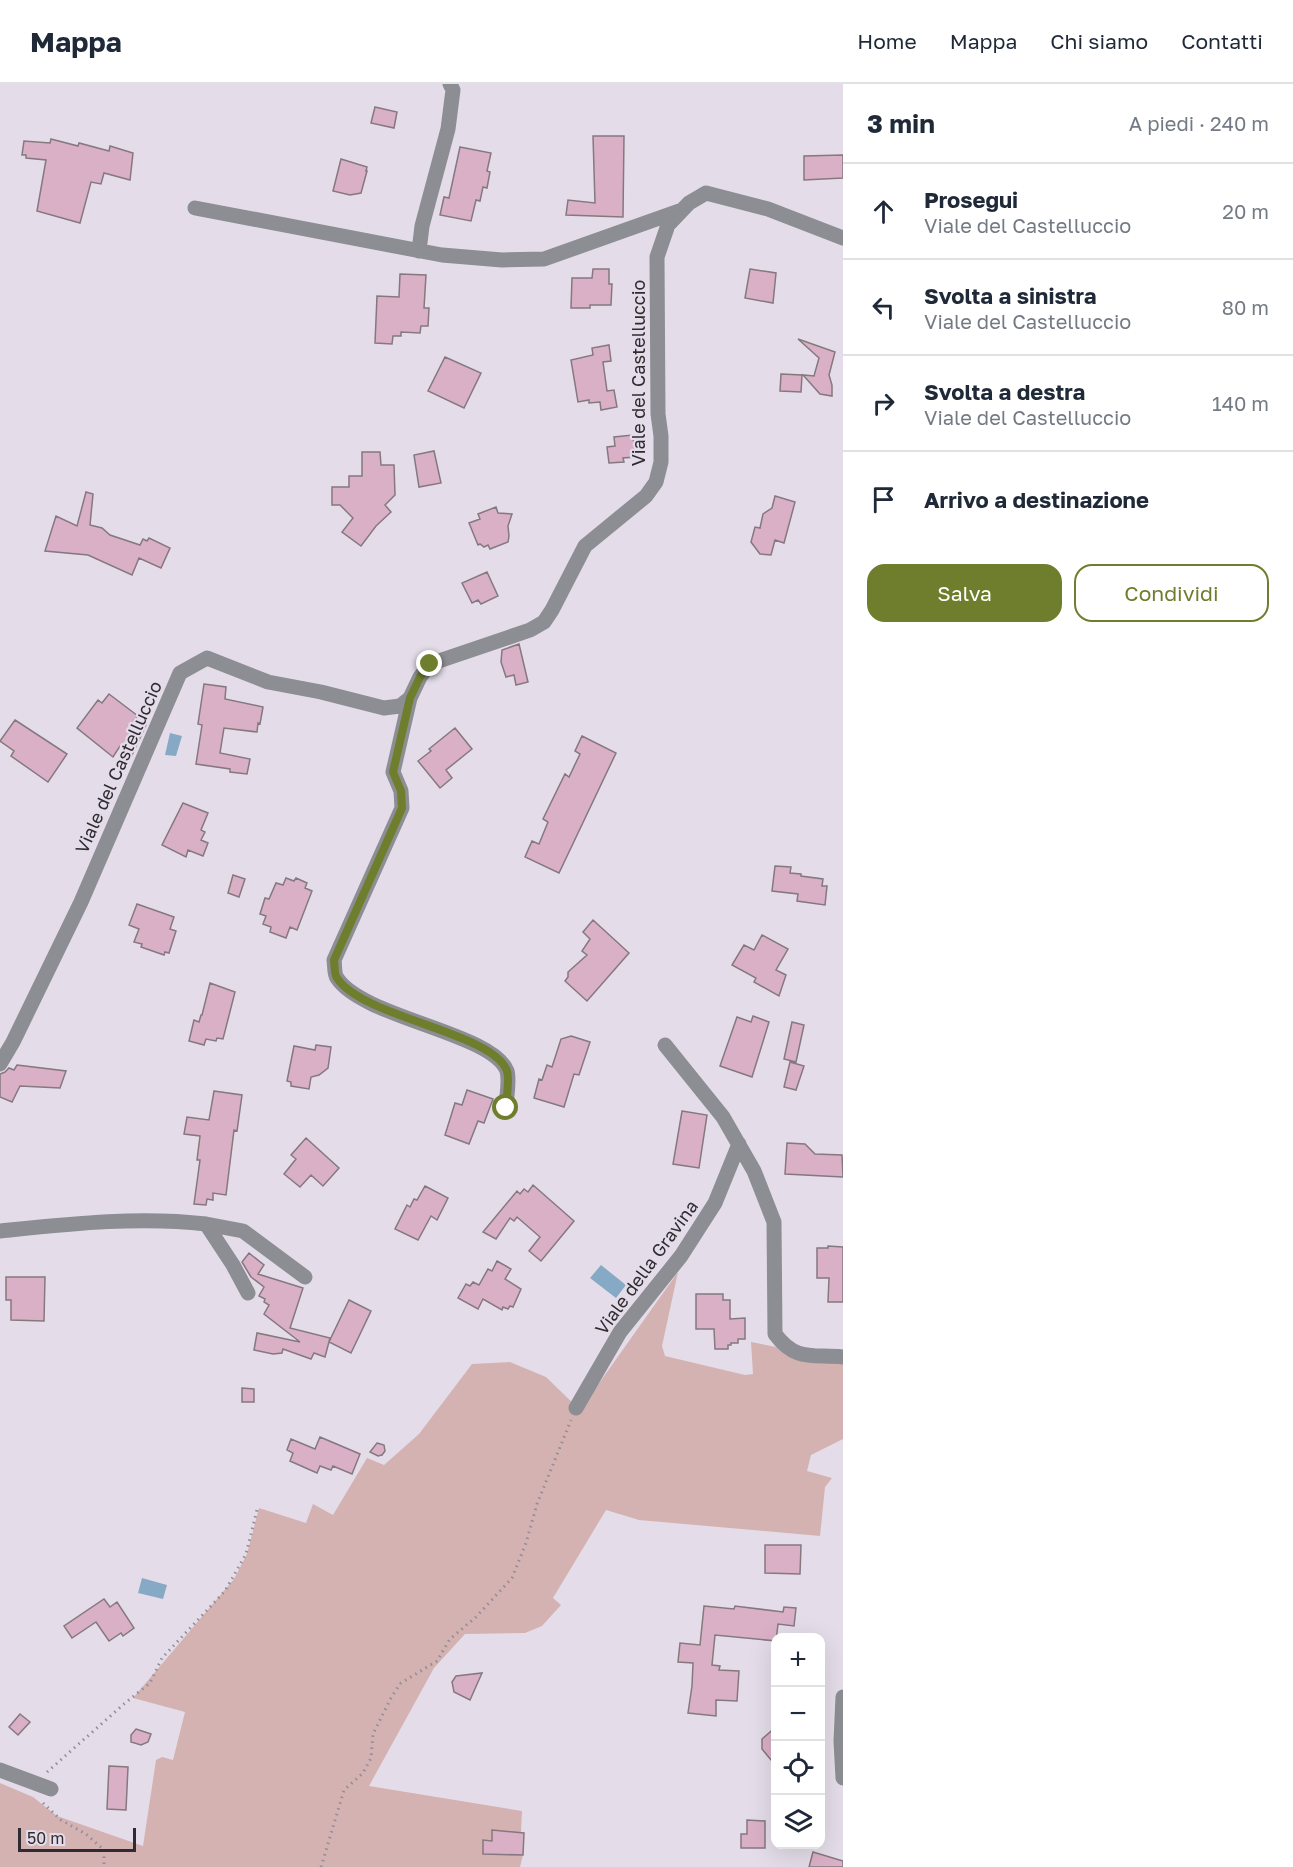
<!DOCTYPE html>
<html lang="it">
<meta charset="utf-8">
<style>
:root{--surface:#fff;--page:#f2f2f3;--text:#1f2937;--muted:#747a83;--line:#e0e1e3;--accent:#6f7e2c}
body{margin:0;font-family:"Golos Text",sans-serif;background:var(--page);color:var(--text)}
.controls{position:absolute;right:18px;bottom:18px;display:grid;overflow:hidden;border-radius:12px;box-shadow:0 6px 24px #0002}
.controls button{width:54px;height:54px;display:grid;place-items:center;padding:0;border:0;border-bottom:2px solid var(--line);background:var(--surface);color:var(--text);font:30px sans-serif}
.scale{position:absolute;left:18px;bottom:15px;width:118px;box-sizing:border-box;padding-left:6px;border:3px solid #2f2c31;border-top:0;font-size:16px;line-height:21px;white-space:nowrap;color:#2f2c31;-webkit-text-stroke:4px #e4dde9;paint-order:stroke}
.stop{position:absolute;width:18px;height:18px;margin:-14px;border:4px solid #6f7e2c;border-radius:50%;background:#fff}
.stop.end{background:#6f7e2c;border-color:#fff;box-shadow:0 2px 6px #0008}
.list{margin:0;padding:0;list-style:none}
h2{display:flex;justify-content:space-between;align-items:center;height:78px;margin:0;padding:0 24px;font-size:26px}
h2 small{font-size:20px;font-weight:400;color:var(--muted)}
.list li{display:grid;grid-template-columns:39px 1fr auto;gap:18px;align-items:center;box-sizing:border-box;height:96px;padding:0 24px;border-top:2px solid var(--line)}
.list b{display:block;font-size:22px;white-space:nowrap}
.list p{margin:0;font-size:20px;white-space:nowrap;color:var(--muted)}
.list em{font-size:20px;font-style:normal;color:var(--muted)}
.actions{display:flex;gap:12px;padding:18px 24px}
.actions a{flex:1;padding:14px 0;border:2px solid var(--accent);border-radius:18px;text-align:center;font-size:21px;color:var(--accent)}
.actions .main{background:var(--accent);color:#fff}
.icon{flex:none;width:33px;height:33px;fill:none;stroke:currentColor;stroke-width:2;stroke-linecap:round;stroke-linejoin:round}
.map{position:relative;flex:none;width:843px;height:1783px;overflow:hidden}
header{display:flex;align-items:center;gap:36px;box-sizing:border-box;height:84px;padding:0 30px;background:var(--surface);border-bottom:2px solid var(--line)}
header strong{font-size:28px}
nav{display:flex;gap:33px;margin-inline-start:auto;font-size:21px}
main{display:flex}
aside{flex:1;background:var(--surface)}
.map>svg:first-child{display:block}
.green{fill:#d4b2b2}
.water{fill:#86a9c6}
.building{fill:#dab0c7;stroke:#85787f;stroke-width:1.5}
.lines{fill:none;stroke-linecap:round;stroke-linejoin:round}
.path{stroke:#928d96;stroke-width:3;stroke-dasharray:1.5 4.5;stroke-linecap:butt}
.minor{stroke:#8c8e93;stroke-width:15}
.route{stroke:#6f7e2c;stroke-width:8}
.labels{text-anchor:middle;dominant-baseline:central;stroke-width:4.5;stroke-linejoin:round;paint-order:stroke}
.street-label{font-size:18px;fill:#2f2c31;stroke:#e4dde9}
</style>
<header>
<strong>Mappa</strong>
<nav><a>Home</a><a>Mappa</a><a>Chi siamo</a><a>Contatti</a></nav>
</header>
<main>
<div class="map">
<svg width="843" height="1783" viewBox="0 0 843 1783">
<rect width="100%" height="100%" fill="#e4dde9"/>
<path class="green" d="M 678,1188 L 662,1262 L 665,1272 L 745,1291 L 753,1290 L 751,1258 L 843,1276 L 843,1355 L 811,1371 L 807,1387 L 832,1394 L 825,1403 L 820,1452 L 639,1436 L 606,1426 L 553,1514 L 561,1521 L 542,1542 L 525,1549 L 465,1550 L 434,1584 L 369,1702 L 522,1727 L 521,1748 L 524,1749 L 523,1771 L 520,1783 L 0,1783 L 0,1699 L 33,1713 L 57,1732 L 143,1762 L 156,1676 L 162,1673 L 173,1676 L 185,1628 L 133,1614 L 234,1495 L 247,1470 L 259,1424 L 306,1439 L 313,1420 L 333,1431 L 367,1374 L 384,1381 L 419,1350 L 472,1280 L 510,1278 L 546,1293 L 580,1326 Z"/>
<path class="water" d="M 170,649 L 182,652 L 176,672 L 165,671 Z
M 601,1181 L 626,1201 L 616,1214 L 590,1194 Z
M 142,1494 L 167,1501 L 163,1515 L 138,1509 Z"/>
<path class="building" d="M 375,23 L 397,28 L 394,44 L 371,39 Z
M 593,52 L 624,52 L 623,133 L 566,131 L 568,116 L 595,119 Z
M 51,55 L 78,62 L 79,59 L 109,67 L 110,62 L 133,69 L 130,96 L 104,89 L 101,100 L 91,98 L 80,139 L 37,127 L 46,76 L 26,74 L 26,71 L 22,71 L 24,57 L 50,59 Z
M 460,63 L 491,69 L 487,87 L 490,88 L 487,104 L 483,103 L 480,117 L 476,116 L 471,137 L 440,131 L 444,113 L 449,114 Z
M 843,71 L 843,94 L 804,96 L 804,72 Z
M 341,75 L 367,83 L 366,87 L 367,87 L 361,109 L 350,111 L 333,107 Z
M 593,185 L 609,185 L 609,200 L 612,200 L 611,221 L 590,221 L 590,224 L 571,224 L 572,194 L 592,194 Z
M 750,185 L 776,189 L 773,219 L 745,214 Z
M 400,190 L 426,191 L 424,224 L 429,224 L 428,242 L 421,242 L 420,249 L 401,248 L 401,252 L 393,252 L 392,260 L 375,259 L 377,212 L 399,213 Z
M 798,255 L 835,268 L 829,291 L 832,301 L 832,312 L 820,310 L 803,291 L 814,292 L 819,274 Z
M 609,261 L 611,277 L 603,278 L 607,307 L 614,306 L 617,323 L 601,326 L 600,318 L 589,319 L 589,316 L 578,318 L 571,276 L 593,271 L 592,264 Z
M 445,273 L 481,289 L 464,324 L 428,307 Z
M 781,290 L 802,291 L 801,308 L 780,307 Z
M 633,351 L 635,373 L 623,374 L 624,378 L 609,379 L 607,363 L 615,362 L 614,353 Z
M 434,367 L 441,399 L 419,403 L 414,371 Z
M 362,368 L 380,368 L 381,381 L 394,381 L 395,411 L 385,421 L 391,428 L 376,442 L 361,462 L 342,448 L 353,434 L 340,421 L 332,421 L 332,403 L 349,403 L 349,392 L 362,392 Z
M 86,408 L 93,410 L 90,441 L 102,444 L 110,451 L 140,461 L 143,455 L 147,457 L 149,454 L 170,464 L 161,484 L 139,474 L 132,491 L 88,471 L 45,467 L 56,432 L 77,442 Z
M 775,412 L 795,418 L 784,459 L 775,456 L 771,471 L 760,470 L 751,458 L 755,443 L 760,444 L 763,430 L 772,424 Z
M 496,423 L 498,429 L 512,430 L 508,442 L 509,452 L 508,458 L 490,465 L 488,461 L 484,463 L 480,460 L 478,461 L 469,439 L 480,435 L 478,430 Z
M 487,488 L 498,512 L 481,520 L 478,516 L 472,519 L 462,499 Z
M 519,560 L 528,598 L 516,601 L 514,591 L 506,593 L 501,578 L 502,566 Z
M 204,600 L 226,603 L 225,615 L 263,623 L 260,640 L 258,639 L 257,648 L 224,644 L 220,669 L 250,675 L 247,690 L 230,688 L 230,685 L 196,680 L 202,641 L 198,640 Z
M 109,610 L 138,632 L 134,636 L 146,641 L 132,671 L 120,662 L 113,673 L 77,644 L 98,616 L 102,619 Z
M 15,636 L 67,670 L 48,698 L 11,672 L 14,667 L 0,657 Z
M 455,644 L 472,665 L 446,686 L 452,694 L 440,704 L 418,677 L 431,667 L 429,665 Z
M 582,652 L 616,669 L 559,789 L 525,773 L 532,757 L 539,760 L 548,738 L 543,735 L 565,690 L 569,693 L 580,670 L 575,667 Z
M 183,719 L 208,729 L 201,746 L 205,748 L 201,756 L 208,759 L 203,772 L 188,766 L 186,773 L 162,761 Z
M 775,782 L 791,783 L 790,789 L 801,790 L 801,792 L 823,795 L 822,802 L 827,802 L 825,821 L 797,817 L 798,810 L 772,807 Z
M 233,791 L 245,795 L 239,813 L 228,809 Z
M 286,794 L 294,797 L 296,794 L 307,799 L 305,804 L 312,807 L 297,846 L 290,843 L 286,854 L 270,848 L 271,843 L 263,840 L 266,832 L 260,830 L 265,814 L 269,815 L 276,799 L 283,801 Z
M 137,820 L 174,833 L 170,845 L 176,847 L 169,869 L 165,868 L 164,871 L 141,863 L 142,860 L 134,858 L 139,845 L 129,841 Z
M 593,836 L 629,869 L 587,917 L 565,897 L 568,893 L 568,888 L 587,871 L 582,867 L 590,855 L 583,848 Z
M 762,851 L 788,865 L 776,886 L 786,891 L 779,912 L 754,898 L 756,894 L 732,881 L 744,861 L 754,866 Z
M 210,899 L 235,908 L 223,955 L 217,954 L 216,957 L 206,955 L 204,961 L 189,957 L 194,936 L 199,938 L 201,931 L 202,931 Z
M 753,932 L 769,938 L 752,993 L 720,982 L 737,933 L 751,938 Z
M 792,938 L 804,941 L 796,978 L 784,975 Z
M 571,952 L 590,958 L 579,991 L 574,990 L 564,1023 L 534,1014 L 539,995 L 542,996 L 547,981 L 552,983 L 561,955 Z
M 316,961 L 331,963 L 328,984 L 319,991 L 311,993 L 309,1005 L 291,1002 L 291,998 L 287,997 L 294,962 L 315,966 Z
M 790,978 L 804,982 L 796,1006 L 784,1003 Z
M 17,981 L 66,987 L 60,1004 L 20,1002 L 12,1018 L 0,1013 L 0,990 L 5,988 L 9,984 L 14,986 Z
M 467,1006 L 493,1015 L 484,1039 L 478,1037 L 469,1060 L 445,1051 L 455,1019 L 462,1021 Z
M 214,1007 L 242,1011 L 237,1047 L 234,1046 L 226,1111 L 213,1109 L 213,1116 L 207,1115 L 206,1121 L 194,1120 L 200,1076 L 197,1076 L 200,1052 L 184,1050 L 187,1033 L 209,1036 Z
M 682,1027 L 707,1031 L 699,1084 L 673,1080 Z
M 306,1054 L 339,1084 L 323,1102 L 311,1091 L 300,1103 L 284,1090 L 296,1075 L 291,1071 Z
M 787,1059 L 805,1060 L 815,1070 L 842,1071 L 843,1093 L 785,1090 Z
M 533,1101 L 574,1137 L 541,1177 L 529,1167 L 540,1153 L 517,1133 L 514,1137 L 510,1134 L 496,1155 L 483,1148 L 517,1107 L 520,1110 L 524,1105 L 528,1108 Z
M 425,1102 L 448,1114 L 437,1136 L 431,1132 L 418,1156 L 395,1145 L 407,1121 L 410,1123 L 414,1115 L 417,1116 Z
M 828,1162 L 843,1163 L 843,1218 L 828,1218 L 829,1194 L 817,1194 L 817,1164 L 828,1164 Z
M 249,1169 L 264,1181 L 258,1190 L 303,1204 L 290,1244 L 330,1254 L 325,1273 L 314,1269 L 311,1275 L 283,1265 L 282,1269 L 273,1270 L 254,1266 L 257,1249 L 300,1258 L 264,1230 L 269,1221 L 264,1218 L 265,1215 L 259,1212 L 264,1203 L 251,1193 L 242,1178 Z
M 497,1177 L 511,1185 L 505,1195 L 521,1205 L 513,1223 L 510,1222 L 508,1225 L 503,1223 L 502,1226 L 483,1215 L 478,1225 L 458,1214 L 466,1200 L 470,1202 L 473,1198 L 479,1201 L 488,1185 L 492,1187 Z
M 6,1193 L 45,1193 L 44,1237 L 11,1236 L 11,1216 L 6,1216 Z
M 696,1210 L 723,1210 L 723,1216 L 730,1216 L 730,1235 L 745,1234 L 745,1255 L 738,1255 L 738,1259 L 731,1259 L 731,1261 L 728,1261 L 728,1265 L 715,1265 L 714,1245 L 696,1245 Z
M 349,1216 L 371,1227 L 351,1269 L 329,1258 Z
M 242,1304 L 254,1305 L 254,1318 L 242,1318 Z
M 320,1353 L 360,1370 L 352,1390 L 333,1382 L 331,1386 L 320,1382 L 317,1389 L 290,1377 L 293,1369 L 287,1366 L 291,1355 L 315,1365 Z
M 377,1359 L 384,1361 L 385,1367 L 382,1371 L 378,1372 L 370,1368 Z
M 765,1461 L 801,1461 L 800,1490 L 765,1489 Z
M 104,1515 L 110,1523 L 117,1518 L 134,1544 L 123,1552 L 121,1549 L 109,1557 L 96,1538 L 72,1554 L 64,1542 Z
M 704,1522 L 734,1525 L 735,1522 L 783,1528 L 784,1523 L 796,1524 L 794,1542 L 778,1540 L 776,1557 L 715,1551 L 712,1581 L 720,1582 L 719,1586 L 739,1587 L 737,1617 L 716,1616 L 716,1632 L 688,1629 L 692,1602 L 693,1579 L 678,1578 L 680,1559 L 700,1561 Z
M 482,1589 L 470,1616 L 454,1608 L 452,1598 L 456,1592 Z
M 20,1630 L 30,1638 L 18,1651 L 9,1643 Z
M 776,1643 L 776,1682 L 762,1665 L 762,1655 Z
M 136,1645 L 151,1650 L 148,1658 L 141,1661 L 131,1658 L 131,1651 Z
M 109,1682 L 128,1683 L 126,1726 L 107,1725 Z
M 747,1736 L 765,1737 L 765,1764 L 741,1764 L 741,1750 L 747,1750 Z
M 492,1746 L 524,1749 L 523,1771 L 483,1770 L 483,1756 L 492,1757 Z
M 813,1768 L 843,1777 L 843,1783 L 809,1783 Z"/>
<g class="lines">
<path class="path" d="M 47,1688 L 124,1620 L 150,1599 L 162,1574 L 225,1507 L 246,1470 L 257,1426
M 43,1719 L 61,1736 L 86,1750 L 104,1766 L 104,1783
M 321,1783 L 344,1706 L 363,1689 L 371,1674 L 373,1650 L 392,1612 L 401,1599 L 437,1577 L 450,1555 L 476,1533 L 512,1494 L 526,1459 L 537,1420 L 571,1336"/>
<path class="minor" d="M 195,124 L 442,171 L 502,176 L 544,175 L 679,127
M 419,167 L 422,142 L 448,45 L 453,6 L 450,0
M 410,614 L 393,688 L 401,707 L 402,724 L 334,876 C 335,882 334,890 337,894 C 363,934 493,949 507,987 C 510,997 506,1014 506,1024
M 665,961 L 723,1033 L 754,1087 L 774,1138 L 775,1250 C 796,1278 812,1270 843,1273
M 0,980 L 13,958 L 81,818 L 180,589 L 207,574 L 268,598 L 321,608 L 384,624 L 400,622 L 410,614 L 420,593 L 430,580 L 530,546 L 544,538 L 552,526 L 585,462 L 646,412 L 656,398 L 661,378 L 661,352 L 658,330 L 657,173 L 668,141 L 689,119 L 706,109 L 768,125 L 843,154
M 206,1140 L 243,1147 L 305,1193
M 0,1147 C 68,1140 138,1132 206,1140 L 233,1181 L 248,1209
M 576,1324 L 620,1248 L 681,1172 L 715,1119 L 739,1060
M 843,1613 L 841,1657 L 843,1694
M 0,1686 L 51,1705"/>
</g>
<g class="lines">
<path class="route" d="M 430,580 L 420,593 L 410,614 L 393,688 L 401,707 L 402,724 L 334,876 C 335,882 334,890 337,894 C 363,934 493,948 507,987 C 510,997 506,1014 506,1024"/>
</g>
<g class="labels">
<g class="street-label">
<text transform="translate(638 289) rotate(-90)">Viale del Castelluccio</text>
<text transform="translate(118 683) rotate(-66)">Viale del Castelluccio</text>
<text transform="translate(646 1183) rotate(-54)">Viale della Gravina</text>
</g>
</g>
</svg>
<div class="controls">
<button>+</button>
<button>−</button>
<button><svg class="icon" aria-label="locate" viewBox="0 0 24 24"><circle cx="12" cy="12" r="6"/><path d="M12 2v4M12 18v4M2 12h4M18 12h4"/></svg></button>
<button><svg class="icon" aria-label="layers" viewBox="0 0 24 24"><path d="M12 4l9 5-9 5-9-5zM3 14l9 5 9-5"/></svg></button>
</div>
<div class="scale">50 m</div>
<div class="stop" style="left:506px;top:1024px"></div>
<div class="stop end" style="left:430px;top:580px"></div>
</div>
<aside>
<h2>3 min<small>A piedi · 240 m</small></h2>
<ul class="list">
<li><svg class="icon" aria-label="ahead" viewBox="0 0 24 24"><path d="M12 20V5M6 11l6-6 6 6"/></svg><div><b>Prosegui</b><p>Viale del Castelluccio</p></div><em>20 m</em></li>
<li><svg class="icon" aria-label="left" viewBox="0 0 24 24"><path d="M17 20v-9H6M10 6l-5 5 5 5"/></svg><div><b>Svolta a sinistra</b><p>Viale del Castelluccio</p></div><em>80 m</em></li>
<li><svg class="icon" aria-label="right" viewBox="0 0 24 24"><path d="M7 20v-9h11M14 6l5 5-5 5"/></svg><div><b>Svolta a destra</b><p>Viale del Castelluccio</p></div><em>140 m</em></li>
<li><svg class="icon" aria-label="arrive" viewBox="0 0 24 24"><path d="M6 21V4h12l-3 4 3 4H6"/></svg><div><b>Arrivo a destinazione</b></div></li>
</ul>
<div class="actions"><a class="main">Salva</a><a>Condividi</a></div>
</aside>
</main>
